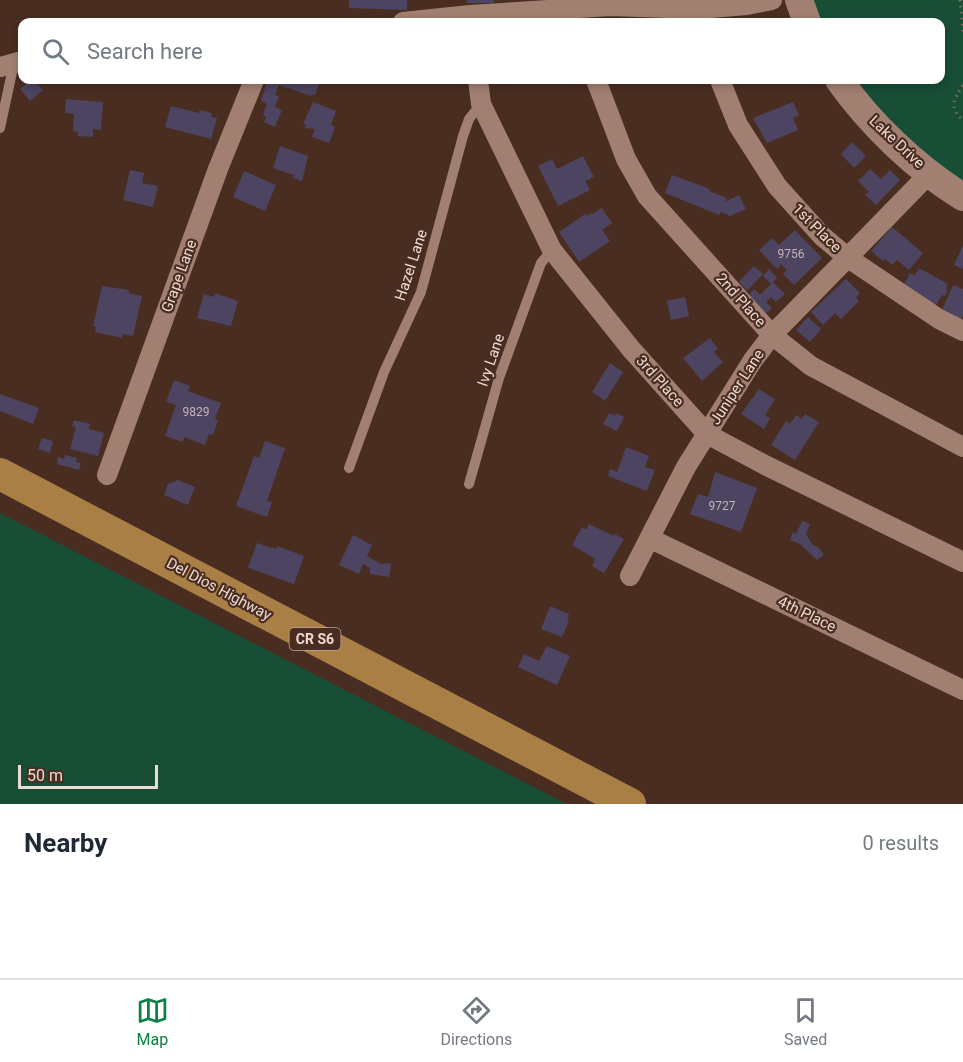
<!DOCTYPE html>
<style>
:root{--surface:#fff;--page:#f2f2f3;--text:#1f2937;--muted:#747a83;--line:#e0e1e3;--accent:#0b8043}
body{margin:0;font-family:Roboto,sans-serif;background:var(--page);color:var(--text)}
.scale{position:absolute;left:18px;bottom:15px;width:140px;box-sizing:border-box;padding-left:6px;border:3px solid #eddad2;border-top:0;font-size:16px;line-height:21px;white-space:nowrap;color:#eddad2;-webkit-text-stroke:4px #4a2d21;paint-order:stroke}
.list{margin:0;padding:0;list-style:none}
h2{display:flex;justify-content:space-between;align-items:center;height:78px;margin:0;padding:0 24px;font-size:26px}
h2 small{font-size:20px;font-weight:400;color:var(--muted)}
.icon{flex:none;width:33px;height:33px;fill:none;stroke:currentColor;stroke-width:2;stroke-linecap:round;stroke-linejoin:round}
.map{position:relative;flex:none;width:963px;height:804px;overflow:hidden}
.search{position:absolute;background:var(--surface);box-shadow:0 3px 9px #0003;left:18px;right:18px;top:18px;height:66px;display:flex;align-items:center;gap:15px;box-sizing:border-box;padding:0 21px;border-radius:12px;color:var(--muted);font-size:22px}
.sheet{height:174px;background:var(--surface)}
nav{display:flex;justify-content:space-around;align-items:center;box-sizing:border-box;height:84px;border-top:2px solid var(--line);background:var(--surface);font-size:16px;color:var(--muted)}
nav a{display:grid;justify-items:center;gap:3px}
nav .on{color:var(--accent)}
.map>svg:first-child{display:block}
.green{fill:#184d36}
.building{fill:#4c4460}
.lines{fill:none;stroke-linecap:round;stroke-linejoin:round}
.path{stroke:#81675d;stroke-width:3;stroke-dasharray:1.5 4.5;stroke-linecap:butt}
.lane{stroke:#a28071;stroke-width:10}
.street{stroke:#a28071;stroke-width:20}
.secondary{stroke:#a28071;stroke-width:28}
.primary{stroke:#a97f46;stroke-width:32}
.labels{text-anchor:middle;dominant-baseline:central;stroke-width:4.5;stroke-linejoin:round;paint-order:stroke}
.number-label{font-size:12px;fill:#c5b4b6}
.shield{fill:#4a2d21;stroke:#bca69d;stroke-width:1.5}
.shield-label{font-size:14px;font-weight:bold;fill:#eddad2}
.street-label{font-size:15px;fill:#eddad2;stroke:#4a2d21}
</style>
<div class="map">
<svg width="963" height="804" viewBox="0 0 963 804">
<rect width="100%" height="100%" fill="#4a2d21"/>
<path class="green" d="M 806,0 L 963,0 L 963,197 L 839,80 L 940,80 L 940,22 L 807,22 Z
M 0,513 L 567,804 L 0,804 Z"/>
<path class="building" d="M 349,0 L 407,0 L 407,10 L 349,8 Z
M 467,0 L 494,0 L 494,3 L 467,3 Z
M 31,80 L 34,80 L 43,90 L 30,101 L 20,89 Z
M 278,80 L 314,80 L 320,82 L 315,95 L 312,94 L 311,96 L 279,85 L 275,95 L 279,96 L 275,107 L 282,110 L 275,127 L 264,122 L 266,117 L 263,115 L 267,104 L 261,101 L 267,81 L 276,85 Z
M 66,99 L 103,102 L 101,130 L 93,129 L 93,137 L 78,136 L 78,132 L 73,131 L 74,114 L 65,113 Z
M 313,102 L 336,111 L 331,125 L 335,127 L 329,143 L 312,137 L 315,129 L 305,128 L 306,125 L 303,124 Z
M 793,102 L 799,115 L 793,118 L 798,130 L 767,143 L 753,118 Z
M 171,106 L 199,113 L 200,110 L 212,113 L 211,117 L 217,118 L 211,139 L 165,127 Z
M 852,142 L 866,156 L 854,168 L 841,154 Z
M 280,146 L 308,156 L 302,181 L 293,178 L 294,175 L 273,168 Z
M 583,156 L 594,177 L 585,181 L 590,190 L 558,206 L 538,166 L 552,159 L 557,169 Z
M 870,169 L 881,179 L 890,170 L 900,180 L 876,205 L 865,195 L 869,192 L 858,181 Z
M 130,170 L 144,173 L 142,183 L 158,186 L 153,207 L 123,200 Z
M 244,171 L 276,185 L 265,211 L 233,197 Z
M 672,175 L 710,189 L 709,191 L 727,198 L 725,202 L 739,195 L 746,209 L 730,216 L 721,212 L 719,215 L 665,193 Z
M 602,208 L 612,223 L 602,230 L 610,241 L 579,262 L 559,232 L 585,214 L 586,216 L 591,213 L 592,214 Z
M 892,227 L 923,253 L 909,270 L 897,260 L 892,265 L 885,259 L 883,261 L 871,251 Z
M 795,230 L 822,258 L 794,285 L 783,274 L 787,270 L 781,264 L 777,269 L 759,250 L 772,238 L 779,245 Z
M 963,245 L 963,269 L 954,265 Z
M 754,266 L 763,274 L 747,291 L 739,282 Z
M 919,268 L 948,284 L 946,288 L 948,290 L 945,296 L 942,295 L 935,307 L 902,287 L 910,273 L 915,275 Z
M 769,269 L 777,278 L 773,282 L 785,294 L 776,302 L 771,297 L 766,302 L 772,308 L 765,314 L 748,296 L 754,289 L 760,295 L 771,284 L 763,276 Z
M 846,279 L 860,293 L 856,297 L 859,301 L 841,319 L 835,313 L 823,325 L 811,312 Z
M 953,285 L 963,289 L 963,316 L 958,327 L 938,319 Z
M 102,286 L 129,290 L 129,293 L 142,296 L 133,336 L 123,334 L 122,338 L 95,332 L 96,327 L 93,326 Z
M 215,293 L 238,301 L 231,326 L 197,318 L 204,294 L 214,297 Z
M 685,297 L 689,316 L 671,320 L 667,301 Z
M 808,317 L 821,329 L 810,342 L 796,330 Z
M 710,338 L 718,349 L 714,352 L 723,362 L 702,381 L 683,358 Z
M 610,363 L 623,372 L 605,401 L 592,392 Z
M 174,380 L 190,386 L 188,391 L 221,403 L 215,419 L 218,420 L 213,435 L 209,434 L 205,445 L 184,437 L 183,442 L 165,436 L 176,405 L 166,402 Z
M 759,389 L 775,399 L 765,415 L 770,418 L 764,429 L 741,414 Z
M 0,394 L 39,408 L 33,424 L 0,411 Z
M 609,413 L 615,416 L 616,413 L 624,417 L 617,431 L 603,424 Z
M 805,414 L 819,422 L 795,460 L 771,445 L 786,421 L 790,424 L 796,415 L 802,419 Z
M 74,420 L 90,424 L 89,429 L 104,433 L 98,456 L 70,449 L 76,427 L 72,426 Z
M 42,438 L 53,441 L 50,453 L 38,449 Z
M 265,441 L 285,448 L 267,501 L 272,502 L 267,517 L 236,506 L 254,456 L 259,458 Z
M 626,447 L 649,456 L 645,467 L 655,470 L 647,491 L 608,476 L 610,469 L 617,472 Z
M 65,455 L 77,458 L 76,462 L 81,463 L 79,470 L 57,464 L 58,457 L 64,459 Z
M 715,472 L 757,488 L 741,532 L 690,514 L 698,494 L 708,497 Z
M 178,480 L 195,487 L 188,505 L 164,495 L 168,484 Z
M 802,521 L 810,524 L 806,534 L 812,544 L 819,548 L 824,555 L 817,560 L 800,544 L 790,540 L 793,532 L 796,534 Z
M 589,524 L 614,536 L 615,534 L 624,539 L 604,573 L 592,566 L 595,559 L 572,545 L 582,527 L 586,530 Z
M 353,535 L 372,545 L 367,556 L 381,564 L 391,563 L 389,577 L 370,574 L 370,568 L 363,564 L 359,574 L 339,565 Z
M 257,543 L 276,549 L 277,546 L 304,556 L 294,584 L 248,568 Z
M 550,606 L 569,614 L 567,620 L 569,621 L 562,637 L 541,629 Z
M 547,646 L 570,656 L 557,685 L 518,667 L 524,654 L 539,661 Z"/>
<g class="lines">
<path class="path" d="M 960,0 L 963,32
M 963,85 C 954,100 948,106 963,121"/>
<path class="lane" d="M 0,128 L 14,63
M 349,468 L 384,372 L 421,292 L 463,136 L 469,119 L 481,104
M 469,484 L 499,378 L 541,263 L 552,250"/>
<path class="street" d="M 403,22 L 470,15 L 610,6 L 698,9 L 747,5 L 772,0
M 0,67 L 22,61
M 478,80 L 481,104 L 552,250 L 631,349 L 707,434 L 765,465 L 963,562
M 596,80 L 626,159 L 647,196 L 772,335 L 811,366 L 963,447
M 720,80 L 738,125 L 777,186 L 822,236 L 848,258 L 939,319 L 963,331
M 107,475 L 218,169 L 254,80
M 651,539 L 963,690
M 630,576 L 686,467 L 753,360 L 772,335 L 930,173"/>
<path class="secondary" d="M 799,0 L 807,22
M 839,80 C 871,125 916,168 963,197"/>
<path class="primary" d="M 0,474 L 630,804"/>
</g>
<g class="labels">
<g class="number-label">
<text x="791" y="254">9756</text>
<text x="196" y="412">9829</text>
<text x="722" y="506">9727</text>
</g>
<rect class="shield" x="289.5" y="628" width="51" height="22" rx="4.5"/>
<g class="shield-label">
<text x="315" y="639">CR S6</text>
</g>
<g class="street-label">
<text transform="translate(897 142) rotate(43)">Lake Drive</text>
<text transform="translate(817 228) rotate(45)">1st Place</text>
<text transform="translate(411 265) rotate(-72)">Hazel Lane</text>
<text transform="translate(179 276) rotate(-70)">Grape Lane</text>
<text transform="translate(741 300) rotate(48)">2nd Place</text>
<text transform="translate(491 360) rotate(-71)">Ivy Lane</text>
<text transform="translate(660 381) rotate(48)">3rd Place</text>
<text transform="translate(737 387) rotate(-57)">Juniper Lane</text>
<text transform="translate(219 589) rotate(28)">Del Dios Highway</text>
<text transform="translate(807 614) rotate(26)">4th Place</text>
</g>
</g>
</svg>
<div class="scale">50 m</div>
<div class="search"><svg class="icon" aria-label="search" viewBox="0 0 24 24"><circle cx="10" cy="10" r="6"/><path d="M15 15l6 6"/></svg>Search here</div>
</div>
<section class="sheet">
<h2>Nearby<small>0 results</small></h2>
<ul class="list">
</ul>
</section>
<nav>
<a class="on"><svg class="icon" aria-label="map" viewBox="0 0 24 24"><path d="M3 6l6-2 6 2 6-2v14l-6 2-6-2-6 2zM9 4v14M15 6v14"/></svg>Map</a>
<a><svg class="icon" aria-label="directions" viewBox="0 0 24 24"><path d="M12 3l9 9-9 9-9-9zM9 14v-3h6M13 9l2 2-2 2"/></svg>Directions</a>
<a><svg class="icon" aria-label="saved" viewBox="0 0 24 24"><path d="M7 4h10v16l-5-4-5 4z"/></svg>Saved</a>
</nav>
